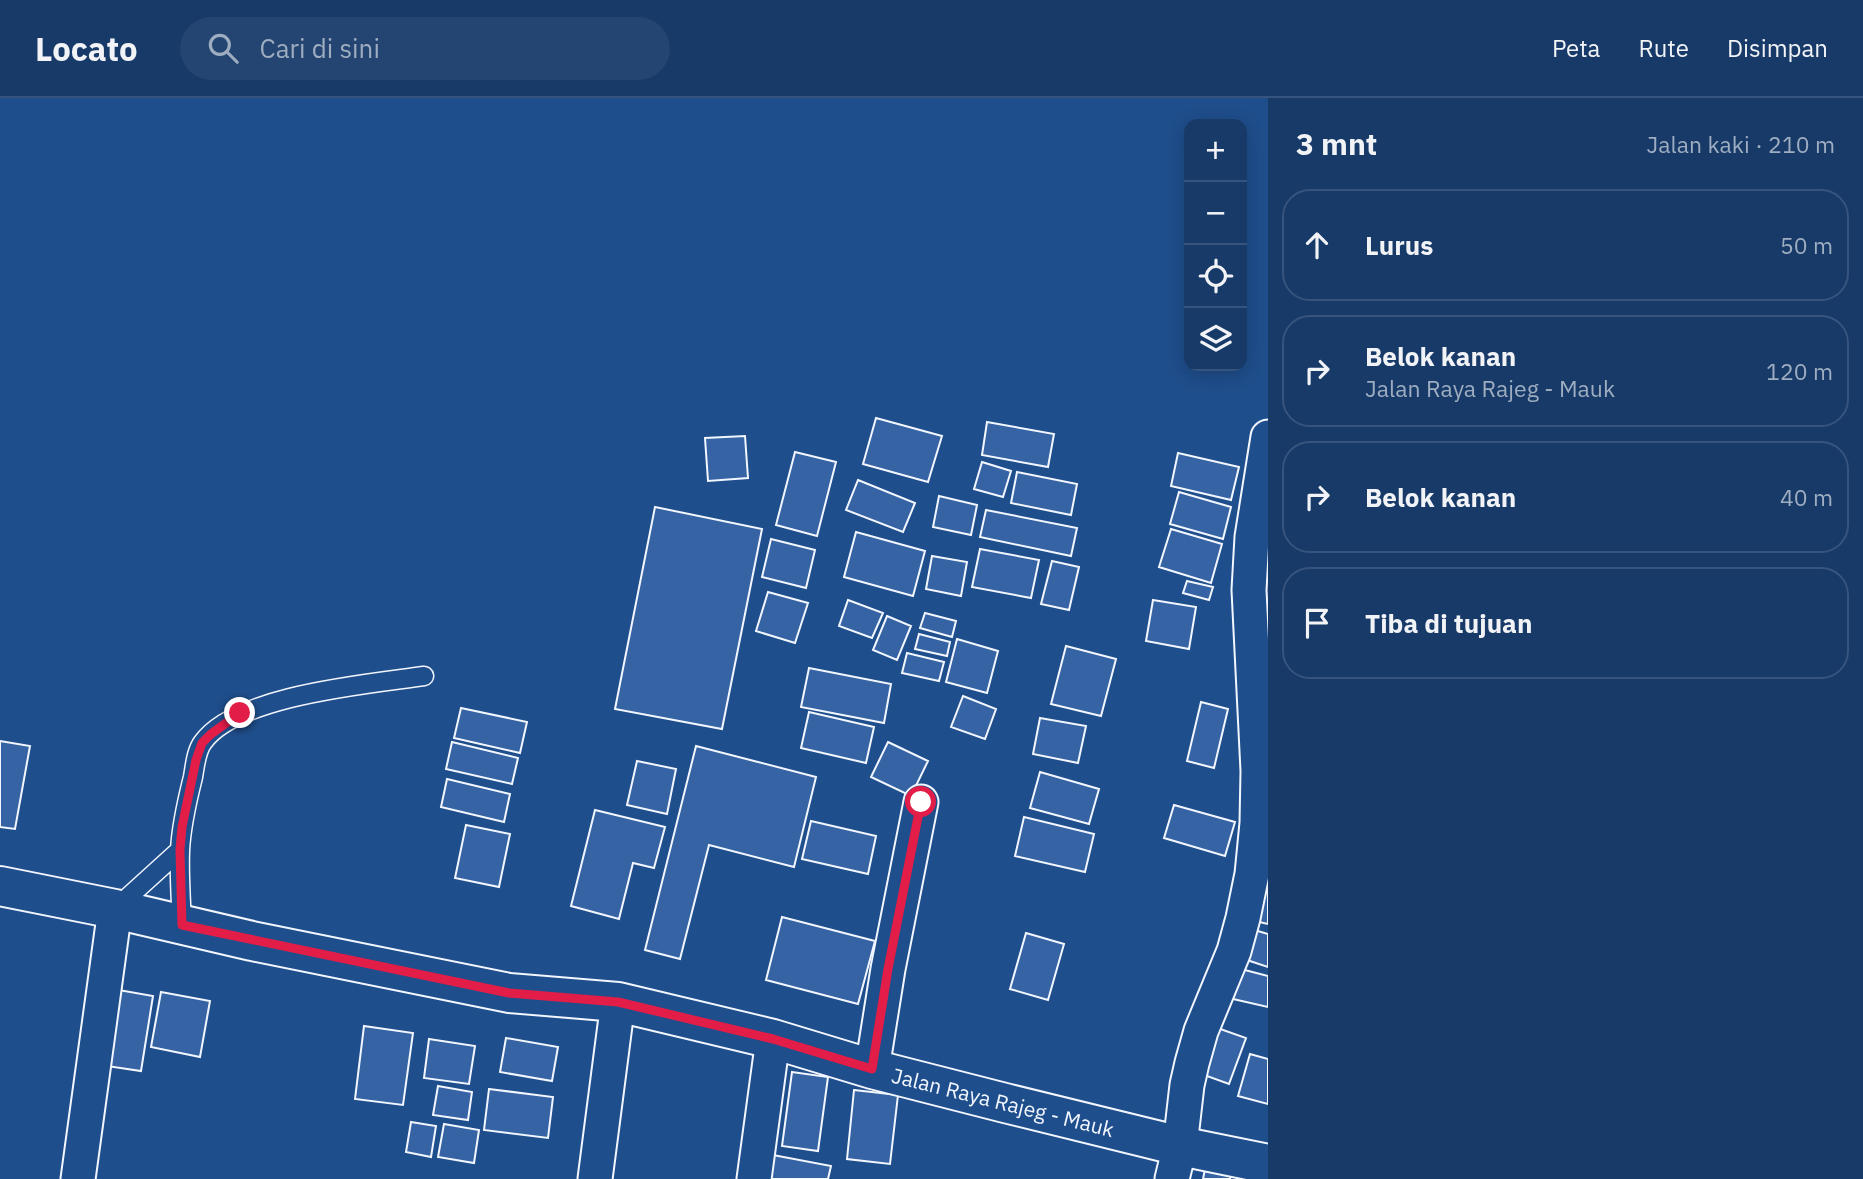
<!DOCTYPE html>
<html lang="id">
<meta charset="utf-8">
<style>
:root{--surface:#173a69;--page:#244571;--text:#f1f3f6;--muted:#9eadc0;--line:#36547d}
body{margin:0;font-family:"IBM Plex Sans",sans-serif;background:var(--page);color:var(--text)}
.controls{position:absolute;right:21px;top:21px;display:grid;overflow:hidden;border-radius:14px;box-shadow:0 4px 18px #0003}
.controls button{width:63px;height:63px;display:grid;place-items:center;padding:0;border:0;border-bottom:2px solid var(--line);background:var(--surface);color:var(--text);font:35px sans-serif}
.stop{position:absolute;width:21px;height:21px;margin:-16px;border:5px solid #e11d48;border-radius:50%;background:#fff}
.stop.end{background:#e11d48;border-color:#fff;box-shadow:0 2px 7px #0008}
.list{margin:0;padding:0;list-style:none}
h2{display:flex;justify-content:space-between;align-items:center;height:91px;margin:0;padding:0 28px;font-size:30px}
h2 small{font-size:23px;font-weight:400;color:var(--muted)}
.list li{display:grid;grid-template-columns:46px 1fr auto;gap:21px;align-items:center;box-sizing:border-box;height:112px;margin:0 14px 14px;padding:0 14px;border:2px solid var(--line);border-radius:28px}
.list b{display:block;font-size:26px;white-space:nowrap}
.list p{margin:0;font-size:23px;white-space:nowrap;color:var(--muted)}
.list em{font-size:23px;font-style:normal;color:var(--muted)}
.icon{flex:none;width:38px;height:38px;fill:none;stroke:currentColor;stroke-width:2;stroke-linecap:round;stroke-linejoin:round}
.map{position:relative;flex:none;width:1268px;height:1081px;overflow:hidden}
header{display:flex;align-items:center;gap:42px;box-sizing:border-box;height:98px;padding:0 35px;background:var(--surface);border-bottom:2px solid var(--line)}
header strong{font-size:33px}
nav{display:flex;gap:38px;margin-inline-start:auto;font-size:24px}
.search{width:490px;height:63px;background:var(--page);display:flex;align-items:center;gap:18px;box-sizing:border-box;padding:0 24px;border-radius:38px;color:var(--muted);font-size:26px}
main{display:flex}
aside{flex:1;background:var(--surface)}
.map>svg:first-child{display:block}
.building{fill:#3563a3;stroke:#f2f6ff;stroke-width:2}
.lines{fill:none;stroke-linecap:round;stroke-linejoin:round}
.lane-casing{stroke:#f2f6ff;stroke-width:21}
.street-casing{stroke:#f2f6ff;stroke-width:37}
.secondary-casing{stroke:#f2f6ff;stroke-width:42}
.lane{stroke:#1f4e8c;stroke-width:18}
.street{stroke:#1f4e8c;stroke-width:33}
.secondary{stroke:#1f4e8c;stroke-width:38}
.route{stroke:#e11d48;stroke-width:9}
.labels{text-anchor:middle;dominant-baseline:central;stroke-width:5;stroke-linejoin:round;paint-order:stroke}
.street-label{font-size:21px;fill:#f2f6ff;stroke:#1f4e8c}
</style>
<header>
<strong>Locato</strong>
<div class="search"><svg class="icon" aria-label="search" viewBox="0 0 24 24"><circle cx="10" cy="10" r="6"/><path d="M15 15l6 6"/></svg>Cari di sini</div>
<nav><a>Peta</a><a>Rute</a><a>Disimpan</a></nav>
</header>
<main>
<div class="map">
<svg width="1268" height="1081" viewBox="0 0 1268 1081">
<rect width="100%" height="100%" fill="#1f4e8c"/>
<path class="building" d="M 876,320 L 942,338 L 928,384 L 863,366 Z
M 987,324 L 1054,336 L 1048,369 L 982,357 Z
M 745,338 L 748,380 L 708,383 L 705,340 Z
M 795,354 L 836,364 L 817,438 L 776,427 Z
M 1178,355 L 1239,369 L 1231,402 L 1171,388 Z
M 982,364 L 1011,373 L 1003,399 L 974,391 Z
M 1017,374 L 1077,386 L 1071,417 L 1011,405 Z
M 858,382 L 915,405 L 903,434 L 846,412 Z
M 1179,394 L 1231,409 L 1223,441 L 1170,426 Z
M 939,398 L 977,407 L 971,437 L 933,429 Z
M 655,409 L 762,431 L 722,631 L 615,611 Z
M 986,412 L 1077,430 L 1071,458 L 980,439 Z
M 1171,431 L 1222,446 L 1211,485 L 1159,469 Z
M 856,434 L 925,453 L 913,498 L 844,479 Z
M 771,441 L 815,452 L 806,490 L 762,479 Z
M 980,451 L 1039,462 L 1031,500 L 972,489 Z
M 932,458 L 967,464 L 961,498 L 926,491 Z
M 1052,463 L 1079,469 L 1069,512 L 1041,506 Z
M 1187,483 L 1213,489 L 1209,502 L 1183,495 Z
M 768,494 L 808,505 L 795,545 L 756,533 Z
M 848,502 L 883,515 L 872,540 L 839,528 Z
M 1153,502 L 1196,509 L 1189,551 L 1146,543 Z
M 925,515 L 956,523 L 952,539 L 920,530 Z
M 887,518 L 911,528 L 897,562 L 873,552 Z
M 919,536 L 950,544 L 947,558 L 915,551 Z
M 957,541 L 998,553 L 987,595 L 946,584 Z
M 1066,548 L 1116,561 L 1101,618 L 1051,606 Z
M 907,555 L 944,564 L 939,583 L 902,575 Z
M 809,570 L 891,586 L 884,625 L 801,609 Z
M 963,598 L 996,611 L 985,641 L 951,629 Z
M 1201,604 L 1228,611 L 1214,670 L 1187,663 Z
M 461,610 L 527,624 L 520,655 L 454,640 Z
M 809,614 L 874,629 L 866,665 L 801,650 Z
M 1040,620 L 1086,628 L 1078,665 L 1033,656 Z
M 0,643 L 30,648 L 15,731 L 0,729 Z
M 452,644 L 518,660 L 512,686 L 446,671 Z
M 888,644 L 928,663 L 911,698 L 871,679 Z
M 696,648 L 816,679 L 794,769 L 709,747 L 680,861 L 645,852 Z
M 637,663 L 676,671 L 667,716 L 627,707 Z
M 1040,674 L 1099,691 L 1089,726 L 1030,710 Z
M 447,681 L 510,696 L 504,724 L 441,709 Z
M 1174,707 L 1235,724 L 1225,758 L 1164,740 Z
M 595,712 L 665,729 L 654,770 L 633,765 L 619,821 L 571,808 Z
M 1024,719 L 1094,736 L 1085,774 L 1015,758 Z
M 811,723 L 876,738 L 868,776 L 802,761 Z
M 466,727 L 510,736 L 499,789 L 455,780 Z
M 1268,779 L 1268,826 L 1255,823 Z
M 782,819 L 875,843 L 858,906 L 766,882 Z
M 1251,831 L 1268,836 L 1268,869 L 1241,860 Z
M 1026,835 L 1064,846 L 1048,902 L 1010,891 Z
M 1241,871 L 1268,878 L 1268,909 L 1233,901 Z
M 113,891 L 153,898 L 141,973 L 100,967 Z
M 161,894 L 210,903 L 200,959 L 151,949 Z
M 1209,927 L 1246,940 L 1229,986 L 1193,973 Z
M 364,928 L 413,935 L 403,1007 L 355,1001 Z
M 506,940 L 558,949 L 552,983 L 500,974 Z
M 429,941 L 475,948 L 469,986 L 424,980 Z
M 1250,956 L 1268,961 L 1268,1006 L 1238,998 Z
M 792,974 L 828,979 L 818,1053 L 782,1048 Z
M 438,988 L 472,994 L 468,1022 L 433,1017 Z
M 489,991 L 553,999 L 548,1040 L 484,1032 Z
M 854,992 L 898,997 L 890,1066 L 847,1061 Z
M 411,1024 L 436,1028 L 431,1059 L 406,1054 Z
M 444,1026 L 479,1032 L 474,1065 L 438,1059 Z
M 773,1057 L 831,1068 L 828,1081 L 768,1081 Z
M 1205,1071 L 1231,1076 L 1230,1081 L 1203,1081 Z"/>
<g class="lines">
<defs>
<path id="lane" d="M 115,811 L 180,752
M 182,827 C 181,803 179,777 180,753 C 181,728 187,703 193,679 C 195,668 196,653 203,644 C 237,597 369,586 424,578"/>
<path id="street" d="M 872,971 L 888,871 L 921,704
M 78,1081 L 115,811
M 595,1081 L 618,904
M 754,1081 L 773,941
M 1172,1081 L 1180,1048 L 1187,987 L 1192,965 L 1201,933 L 1234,853 L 1243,820 L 1252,776 L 1257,725 L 1258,673 L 1249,492 L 1252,439 L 1268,339"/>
<path id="secondary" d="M 0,788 L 115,811 L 252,843 L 509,895 L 618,904 L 773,941 L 872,971 L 1005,1005 L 1180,1048 L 1268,1066"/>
</defs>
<use href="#lane" class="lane-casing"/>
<use href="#street" class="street-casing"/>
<use href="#secondary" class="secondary-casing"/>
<use href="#lane" class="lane"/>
<use href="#street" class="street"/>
<use href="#secondary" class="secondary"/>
</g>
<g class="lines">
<path class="route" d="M 240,615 L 211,636 L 202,645 L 196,662 L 182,729 L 180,752 L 182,827 L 509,895 L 618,904 L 773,941 L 872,971 L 888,871 L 921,704"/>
</g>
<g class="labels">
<g class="street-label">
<text transform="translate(1003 1004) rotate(14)">Jalan Raya Rajeg - Mauk</text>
</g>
</g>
</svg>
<div class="controls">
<button>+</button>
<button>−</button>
<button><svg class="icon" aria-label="locate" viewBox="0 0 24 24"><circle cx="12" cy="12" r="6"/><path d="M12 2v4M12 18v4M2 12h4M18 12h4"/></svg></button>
<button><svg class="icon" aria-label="layers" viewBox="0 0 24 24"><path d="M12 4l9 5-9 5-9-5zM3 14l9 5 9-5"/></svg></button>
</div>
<div class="stop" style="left:921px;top:704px"></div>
<div class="stop end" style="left:240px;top:615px"></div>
</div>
<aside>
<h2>3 mnt<small>Jalan kaki · 210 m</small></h2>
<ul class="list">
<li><svg class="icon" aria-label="ahead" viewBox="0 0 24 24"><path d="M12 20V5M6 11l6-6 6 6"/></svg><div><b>Lurus</b></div><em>50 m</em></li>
<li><svg class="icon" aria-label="right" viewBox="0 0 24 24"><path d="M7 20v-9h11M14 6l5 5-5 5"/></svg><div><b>Belok kanan</b><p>Jalan Raya Rajeg - Mauk</p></div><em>120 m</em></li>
<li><svg class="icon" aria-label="right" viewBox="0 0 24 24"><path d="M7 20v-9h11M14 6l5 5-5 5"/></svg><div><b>Belok kanan</b></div><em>40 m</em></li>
<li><svg class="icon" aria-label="arrive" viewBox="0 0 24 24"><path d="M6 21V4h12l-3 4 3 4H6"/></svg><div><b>Tiba di tujuan</b></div></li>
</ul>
</aside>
</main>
